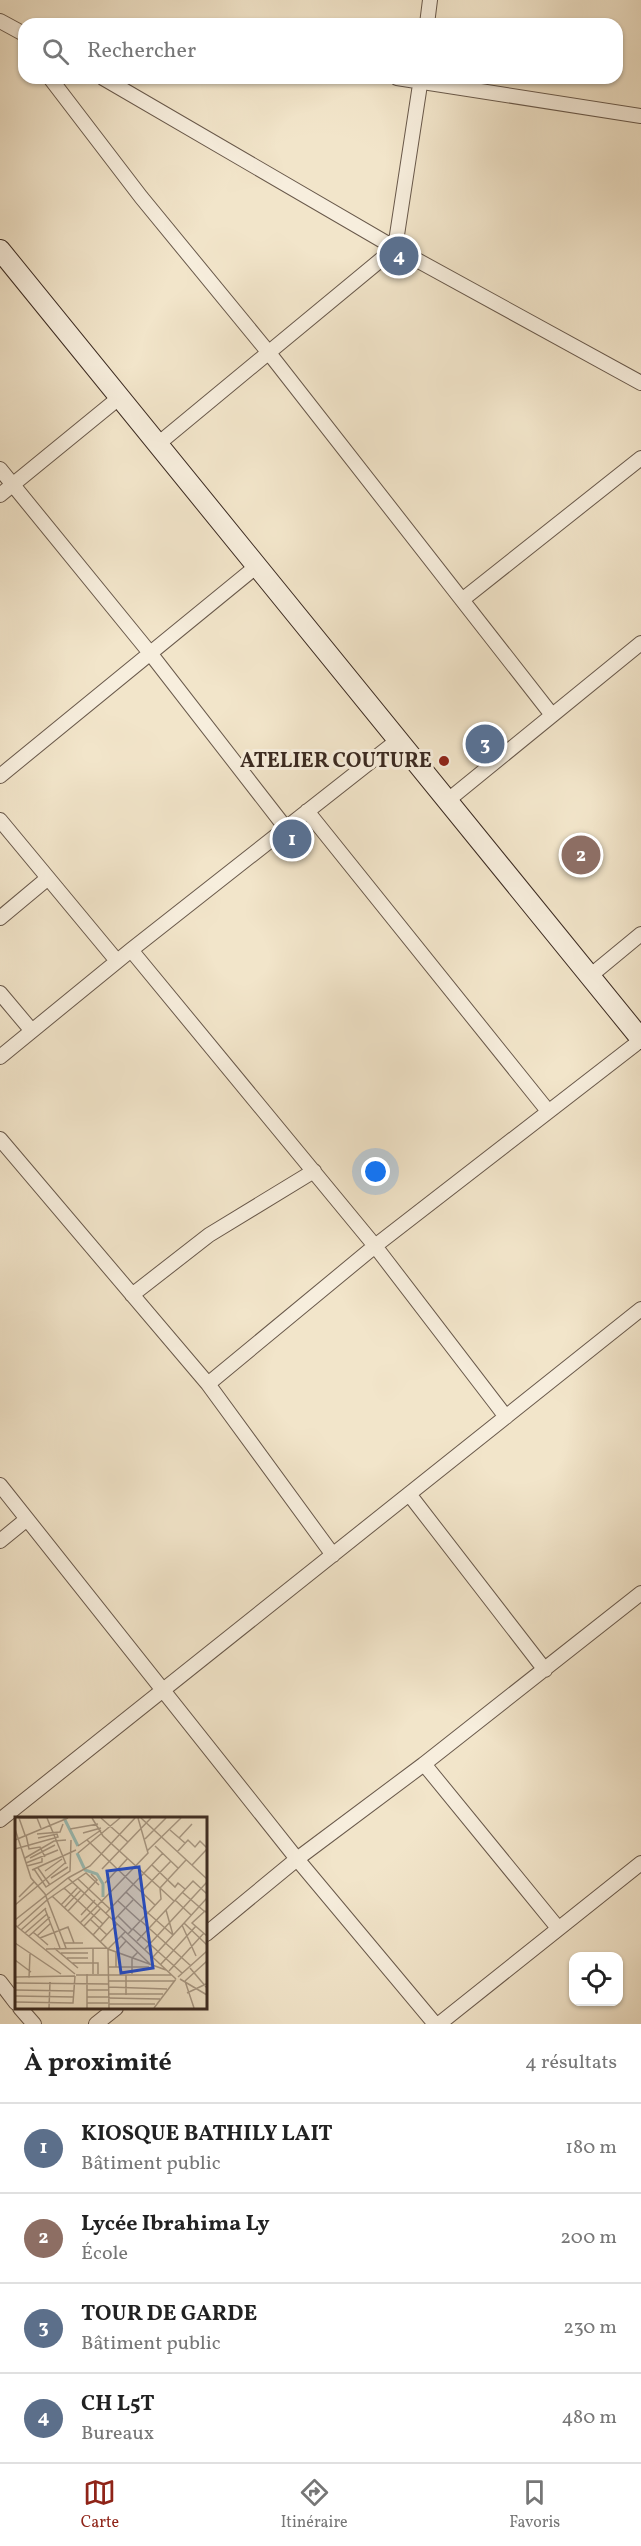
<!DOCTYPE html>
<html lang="fr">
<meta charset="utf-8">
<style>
:root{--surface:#fff;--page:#f2f2f2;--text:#222;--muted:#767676;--line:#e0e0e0;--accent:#8f2418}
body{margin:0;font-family:Vollkorn,serif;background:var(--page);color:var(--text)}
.controls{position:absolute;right:18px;bottom:18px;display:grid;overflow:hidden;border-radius:12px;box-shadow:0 2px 4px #0004}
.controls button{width:54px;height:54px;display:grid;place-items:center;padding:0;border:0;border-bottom:2px solid var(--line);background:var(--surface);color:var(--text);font:30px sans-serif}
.you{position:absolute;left:376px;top:1172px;width:21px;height:21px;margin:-15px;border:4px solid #fff;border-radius:50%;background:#1a73e8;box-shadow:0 0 0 9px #1a73e833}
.badge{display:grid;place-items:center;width:39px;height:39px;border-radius:50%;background:var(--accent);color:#fff;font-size:20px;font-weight:700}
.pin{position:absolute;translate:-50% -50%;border:3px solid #fff;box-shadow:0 2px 6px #0006}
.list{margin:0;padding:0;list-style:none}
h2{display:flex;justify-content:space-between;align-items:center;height:78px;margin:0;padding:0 24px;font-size:26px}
h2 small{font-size:20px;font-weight:400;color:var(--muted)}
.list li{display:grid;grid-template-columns:39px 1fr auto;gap:18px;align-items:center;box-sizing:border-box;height:90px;padding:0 24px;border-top:2px solid var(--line)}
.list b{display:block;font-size:22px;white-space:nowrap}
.list p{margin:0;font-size:20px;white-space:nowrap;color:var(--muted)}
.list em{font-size:20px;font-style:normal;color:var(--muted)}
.icon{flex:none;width:33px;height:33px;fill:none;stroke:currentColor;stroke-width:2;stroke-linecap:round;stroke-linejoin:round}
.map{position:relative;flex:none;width:641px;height:2024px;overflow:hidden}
.search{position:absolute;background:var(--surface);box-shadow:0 2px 4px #0004;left:18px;right:18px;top:18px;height:66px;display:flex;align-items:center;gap:15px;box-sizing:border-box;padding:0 21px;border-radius:18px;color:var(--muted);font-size:22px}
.sheet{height:438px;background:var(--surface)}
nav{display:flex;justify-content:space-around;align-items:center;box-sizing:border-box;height:84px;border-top:2px solid var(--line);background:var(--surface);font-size:16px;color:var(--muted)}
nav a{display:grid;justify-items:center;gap:3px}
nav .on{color:var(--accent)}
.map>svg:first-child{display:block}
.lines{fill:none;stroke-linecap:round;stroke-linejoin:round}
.minor-casing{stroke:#69594b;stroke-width:16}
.secondary-casing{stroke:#3b2a21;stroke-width:22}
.minor{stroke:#f7eedd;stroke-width:14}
.secondary{stroke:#f7eedd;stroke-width:20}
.poi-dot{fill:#8f2418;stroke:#f7eedd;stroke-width:2}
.labels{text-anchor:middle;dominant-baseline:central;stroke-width:6;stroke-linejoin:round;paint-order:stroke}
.poi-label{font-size:21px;font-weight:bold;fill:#3b2a21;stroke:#f7eedd;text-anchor:end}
.inset-river{fill:none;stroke:#9bbfb8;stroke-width:3}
.inset-road{fill:none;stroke:#a99a86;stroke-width:1.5}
.view{fill:#1d4ed8;fill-opacity:0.15;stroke:#1d4ed8;stroke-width:3}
.inset-edge{fill:none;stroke:#3b2a21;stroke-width:3}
</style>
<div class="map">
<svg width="641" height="2024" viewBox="0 0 641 2024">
<rect width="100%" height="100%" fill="#f2e5ca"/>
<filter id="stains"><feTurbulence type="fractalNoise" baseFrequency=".00333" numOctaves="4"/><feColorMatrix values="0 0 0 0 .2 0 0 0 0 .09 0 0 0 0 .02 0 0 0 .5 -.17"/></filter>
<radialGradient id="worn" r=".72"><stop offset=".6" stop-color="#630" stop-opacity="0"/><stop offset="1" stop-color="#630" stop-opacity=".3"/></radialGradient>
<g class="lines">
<defs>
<path id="minor" d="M 0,21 L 24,34
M 427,24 L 430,0
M 50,78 L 141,197 L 269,353 L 552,715
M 103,78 L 395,248 L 641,383
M 397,78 L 641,116
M 158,444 L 395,248 L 421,78
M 0,469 L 150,653 L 285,827
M 0,495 L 120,397
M 462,600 L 641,458
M 0,776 L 257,566
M 447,801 L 641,643
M 307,811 L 548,1111
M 0,820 L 117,961
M 0,918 L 48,878
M 131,950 L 375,1246 L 506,1417
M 590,976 L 641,934
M 0,993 L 32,1031
M 0,1057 L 131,950 L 398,740
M 0,1139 L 208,1384 L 333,1555
M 132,1295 L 209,1235 L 314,1171
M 208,1384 L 375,1246 L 641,1040
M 0,1485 L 297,1859 L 435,2024
M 409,1494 L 545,1670
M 0,1541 L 27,1519
M 424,1764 L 558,1928
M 0,1820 L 641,1309
M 206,1934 L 297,1859 L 424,1764 L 641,1593
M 0,1982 L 16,2003
M 20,2008 L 34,2024
M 96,2024 L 116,2008
M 439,2024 L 641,1863"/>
<path id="secondary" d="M 0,250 L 641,1039"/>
</defs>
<use href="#minor" class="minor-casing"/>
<use href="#secondary" class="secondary-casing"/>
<use href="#minor" class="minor"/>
<use href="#secondary" class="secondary"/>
</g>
<circle class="poi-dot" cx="444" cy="761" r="6"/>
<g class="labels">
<g class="poi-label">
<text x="432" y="761">ATELIER COUTURE</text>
</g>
</g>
<g transform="translate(15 1817)">
<rect width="192" height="192" fill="#f2e5ca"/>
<path class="inset-river" d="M 49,1 L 63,29M 62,36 L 70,53 L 82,57 L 88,67 L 88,80"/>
<path class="inset-road" d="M 4,1 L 10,18M 5,1 L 22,1 L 26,11M 32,1 L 51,47M 77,1 L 88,19 L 145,71M 86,1 L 113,25M 126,1 L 192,62M 0,12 L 16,61 L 30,77 L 51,131M 55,12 L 83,7M 155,13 L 170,26M 68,16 L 86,11M 22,17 L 45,15 L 48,7M 11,18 L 14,32 L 25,30 L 30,40M 164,21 L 177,7M 130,22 L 151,1M 0,23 L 53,1M 72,23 L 140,88M 63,29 L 86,13M 140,29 L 163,51M 0,32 L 43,20 L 42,17 L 23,21M 132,34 L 166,1M 162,35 L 173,23 L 180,30 L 185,24 L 192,31M 63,36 L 105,1M 10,41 L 39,24 L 51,23M 15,41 L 40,28M 11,46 L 43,33M 137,48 L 160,70 L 163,66 L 170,72M 177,48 L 192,32M 12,49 L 27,45 L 27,41M 23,51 L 35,68M 19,52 L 31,70 L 55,54 L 56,23M 87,52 L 136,1M 17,53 L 61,33M 30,54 L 47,42M 36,61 L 53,50M 53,61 L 75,49 L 120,1M 63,62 L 95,92M 90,66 L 113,41M 49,71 L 88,107M 145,71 L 159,84M 111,75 L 133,96M 126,75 L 156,44M 167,75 L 189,94M 37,79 L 93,132 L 151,153M 4,80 L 19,65M 32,83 L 71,56 L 84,68M 160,83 L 176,98M 103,84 L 125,104M 0,88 L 50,46M 46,88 L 63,70M 83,88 L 133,36 L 123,1M 49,91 L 66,73M 30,92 L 45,131M 151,93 L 158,118M 53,94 L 82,63 L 76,57M 91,96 L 148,36M 133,96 L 158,118M 192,96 L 190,94 L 177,106 L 192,119M 66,98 L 80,83M 103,99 L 117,113M 75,102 L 92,118M 0,103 L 53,61 L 161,162M 99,103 L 118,83M 126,104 L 176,149M 65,106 L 82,89M 169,106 L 192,128M 0,108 L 60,157M 167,108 L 181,139M 69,109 L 86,91M 2,110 L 32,83M 118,112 L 167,156M 6,113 L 31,91M 18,115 L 33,128M 10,116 L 32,97M 113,117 L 146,82 L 145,71 L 171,43M 78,118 L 94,100M 14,119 L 35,100M 22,119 L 36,106M 106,119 L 135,147M 25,121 L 53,110 L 59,126M 122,124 L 178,64 L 192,77M 85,125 L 102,107M 0,126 L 46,157M 49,126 L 68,126M 39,131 L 63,151M 31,132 L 92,131M 130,132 L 192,65M 46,136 L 73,136M 138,140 L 192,81M 52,141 L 73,141M 0,143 L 16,155M 57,146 L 83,146 L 83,157M 146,147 L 181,109M 93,150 L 134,150M 101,150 L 101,135 L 111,124M 175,151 L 192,171M 154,154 L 189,116M 72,157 L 72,191M 78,157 L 78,131M 117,157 L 117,141 L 123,135M 61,158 L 157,158M 111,158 L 111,178M 0,160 L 60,159M 163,160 L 192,134M 14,161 L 15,137M 165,162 L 192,178M 93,164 L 159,164M 170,164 L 179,191M 170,164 L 192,144M 0,166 L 93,167M 93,170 L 152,172M 0,173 L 59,174M 72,173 L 93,173M 172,176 L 191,167M 93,177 L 148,177M 0,179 L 59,180M 72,180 L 93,180M 93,181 L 145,182M 0,185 L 58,186 L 60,159M 72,186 L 93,186M 94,187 L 140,187M 34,191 L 35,165M 94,191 L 93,132 L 110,115M 139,191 L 161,162"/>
<path class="view" d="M 124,50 L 138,151 L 106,156 L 92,54 Z"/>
<rect width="192" height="192" class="inset-edge"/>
</g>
<rect width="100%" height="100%" filter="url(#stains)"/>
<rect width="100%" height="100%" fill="url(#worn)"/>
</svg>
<div class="controls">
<button><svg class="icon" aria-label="locate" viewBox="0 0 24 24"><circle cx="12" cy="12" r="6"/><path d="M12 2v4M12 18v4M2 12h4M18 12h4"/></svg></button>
</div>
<div class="you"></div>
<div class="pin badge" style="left:292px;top:839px;background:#5c6f8a">1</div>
<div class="pin badge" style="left:581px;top:855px;background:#8d6e63">2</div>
<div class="pin badge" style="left:485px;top:744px;background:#5c6f8a">3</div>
<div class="pin badge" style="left:399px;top:256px;background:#5c6f8a">4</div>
<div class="search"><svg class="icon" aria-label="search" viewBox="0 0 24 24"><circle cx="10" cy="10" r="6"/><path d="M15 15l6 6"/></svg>Rechercher</div>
</div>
<section class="sheet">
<h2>À proximité<small>4 résultats</small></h2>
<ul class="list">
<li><span class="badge" style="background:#5c6f8a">1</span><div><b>KIOSQUE BATHILY LAIT</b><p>Bâtiment public</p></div><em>180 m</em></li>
<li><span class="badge" style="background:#8d6e63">2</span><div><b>Lycée Ibrahima Ly</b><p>École</p></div><em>200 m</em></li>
<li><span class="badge" style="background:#5c6f8a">3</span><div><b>TOUR DE GARDE</b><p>Bâtiment public</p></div><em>230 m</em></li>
<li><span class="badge" style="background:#5c6f8a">4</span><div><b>CH L5T</b><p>Bureaux</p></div><em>480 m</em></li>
</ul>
</section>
<nav>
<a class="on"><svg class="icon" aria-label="map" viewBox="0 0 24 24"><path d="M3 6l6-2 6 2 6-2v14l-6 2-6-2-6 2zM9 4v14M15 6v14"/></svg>Carte</a>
<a><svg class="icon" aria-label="directions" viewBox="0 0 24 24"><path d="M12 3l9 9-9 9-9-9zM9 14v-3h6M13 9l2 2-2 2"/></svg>Itinéraire</a>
<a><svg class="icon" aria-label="saved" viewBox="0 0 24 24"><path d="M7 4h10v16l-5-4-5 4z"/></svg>Favoris</a>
</nav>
